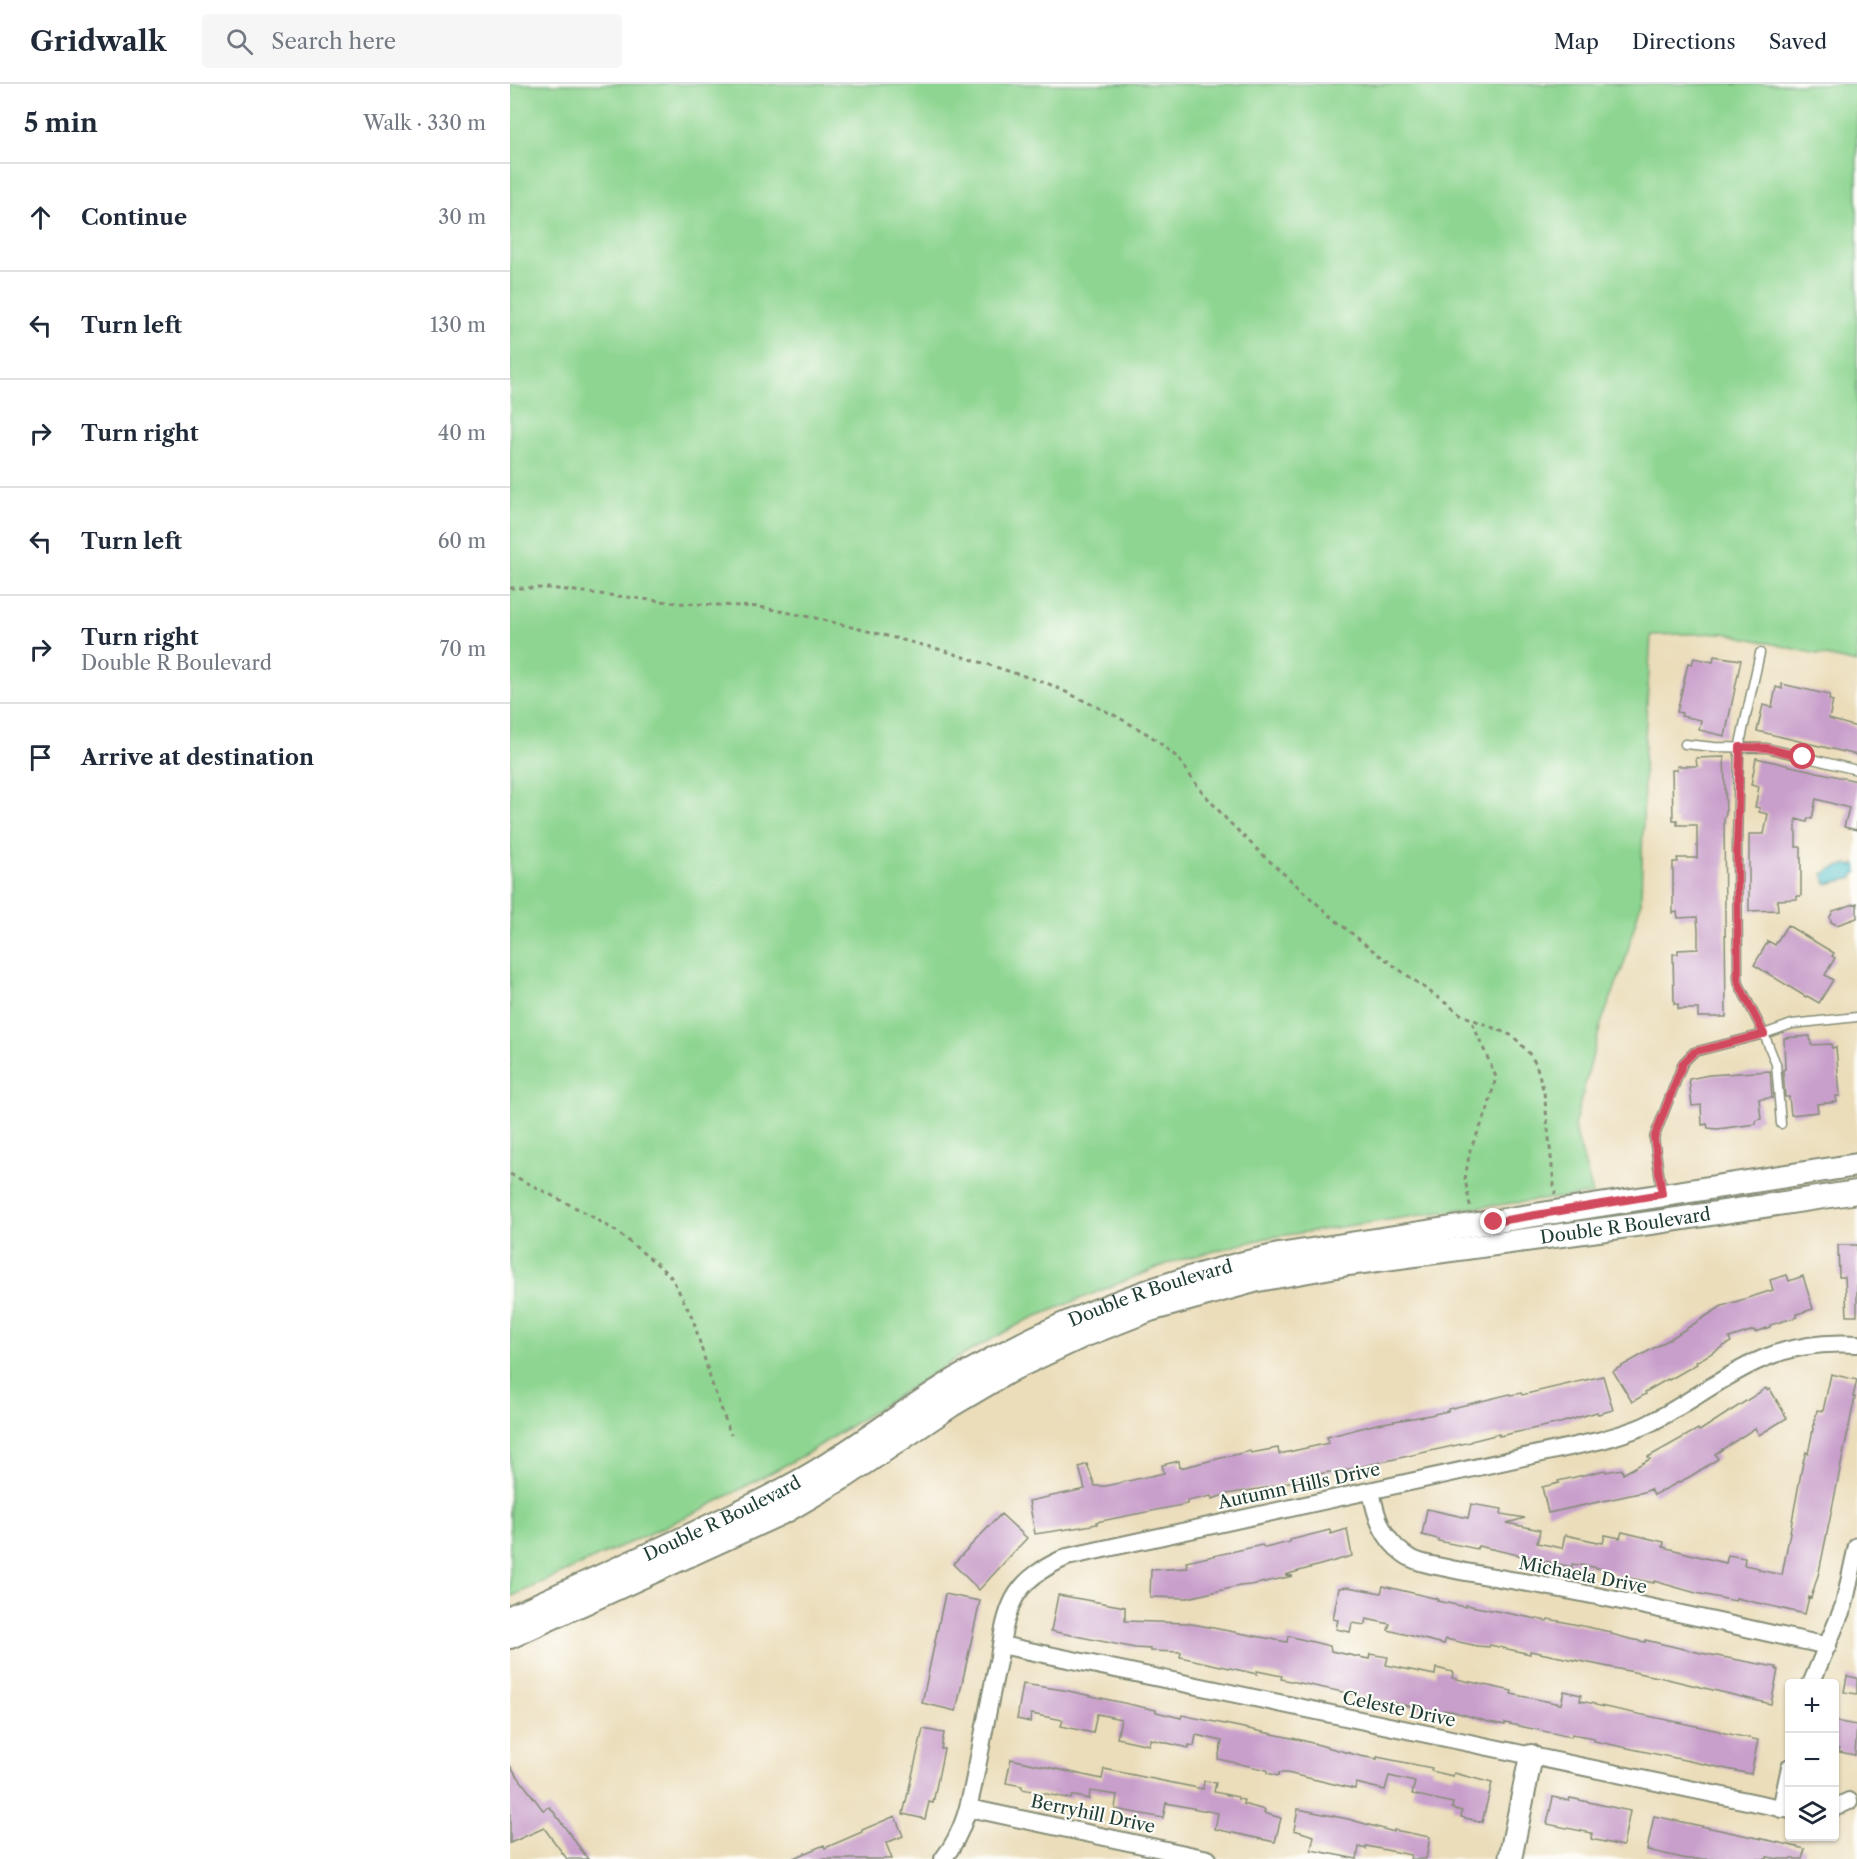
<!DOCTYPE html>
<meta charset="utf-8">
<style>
:root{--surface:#fff;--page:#f6f6f7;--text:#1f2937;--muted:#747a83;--line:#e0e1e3}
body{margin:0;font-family:"Libre Caslon Text",serif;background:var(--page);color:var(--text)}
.controls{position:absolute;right:18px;bottom:18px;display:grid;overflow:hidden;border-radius:6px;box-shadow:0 2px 4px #0004}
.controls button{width:54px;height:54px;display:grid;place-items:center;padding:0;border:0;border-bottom:2px solid var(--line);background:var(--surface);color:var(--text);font:30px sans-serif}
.stop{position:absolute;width:18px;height:18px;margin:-14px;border:4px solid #d1495b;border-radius:50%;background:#fff}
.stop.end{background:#d1495b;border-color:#fff;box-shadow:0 2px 6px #0008}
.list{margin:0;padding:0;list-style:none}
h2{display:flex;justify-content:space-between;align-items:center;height:78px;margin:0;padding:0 24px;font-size:26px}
h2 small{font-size:20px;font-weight:400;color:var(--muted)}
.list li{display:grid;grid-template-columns:39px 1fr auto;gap:18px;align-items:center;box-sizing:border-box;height:108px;padding:0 24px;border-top:2px solid var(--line)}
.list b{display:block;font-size:22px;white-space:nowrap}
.list p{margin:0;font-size:20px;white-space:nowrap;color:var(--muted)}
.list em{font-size:20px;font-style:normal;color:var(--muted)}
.icon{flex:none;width:33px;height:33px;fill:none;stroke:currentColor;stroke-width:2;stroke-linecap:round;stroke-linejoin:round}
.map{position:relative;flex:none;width:1347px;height:1775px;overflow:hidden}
header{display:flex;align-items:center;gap:36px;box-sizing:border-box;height:84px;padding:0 30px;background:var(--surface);border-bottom:2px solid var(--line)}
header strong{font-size:28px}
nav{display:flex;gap:33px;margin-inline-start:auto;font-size:21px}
.search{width:420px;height:54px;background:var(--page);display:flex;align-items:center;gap:15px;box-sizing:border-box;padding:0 21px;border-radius:6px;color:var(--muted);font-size:22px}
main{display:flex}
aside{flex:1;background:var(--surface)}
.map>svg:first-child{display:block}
.green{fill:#8dd590;stroke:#568962;stroke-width:1.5}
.water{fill:#54c2cc;stroke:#3a8080;stroke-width:1.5}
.building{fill:#c89eca}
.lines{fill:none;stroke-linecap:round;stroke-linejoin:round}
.lane-casing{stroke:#858d77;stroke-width:11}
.street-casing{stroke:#858d77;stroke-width:20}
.secondary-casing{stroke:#858d77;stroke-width:26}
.path{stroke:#858d77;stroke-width:3;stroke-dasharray:4.5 4.5;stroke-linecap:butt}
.lane{stroke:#fff;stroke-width:8}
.street{stroke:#fff;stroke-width:16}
.secondary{stroke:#fff;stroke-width:22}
.route{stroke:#d1495b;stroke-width:8}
.labels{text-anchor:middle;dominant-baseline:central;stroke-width:4.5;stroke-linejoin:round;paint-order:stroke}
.street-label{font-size:18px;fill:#1f3d34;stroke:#fdfcf7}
</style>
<header>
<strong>Gridwalk</strong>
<div class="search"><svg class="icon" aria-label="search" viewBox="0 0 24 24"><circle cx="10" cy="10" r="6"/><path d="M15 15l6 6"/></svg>Search here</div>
<nav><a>Map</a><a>Directions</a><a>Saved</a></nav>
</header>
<main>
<aside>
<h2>5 min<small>Walk · 330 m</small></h2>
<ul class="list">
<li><svg class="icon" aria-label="ahead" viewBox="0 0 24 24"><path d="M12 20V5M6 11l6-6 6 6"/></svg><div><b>Continue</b></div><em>30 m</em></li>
<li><svg class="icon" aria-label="left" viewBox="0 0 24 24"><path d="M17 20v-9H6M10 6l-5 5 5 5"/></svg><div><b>Turn left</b></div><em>130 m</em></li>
<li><svg class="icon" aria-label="right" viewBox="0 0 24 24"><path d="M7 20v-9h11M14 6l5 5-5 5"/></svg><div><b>Turn right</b></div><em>40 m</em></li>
<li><svg class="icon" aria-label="left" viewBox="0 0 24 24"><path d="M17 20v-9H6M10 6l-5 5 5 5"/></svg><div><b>Turn left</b></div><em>60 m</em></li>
<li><svg class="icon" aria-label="right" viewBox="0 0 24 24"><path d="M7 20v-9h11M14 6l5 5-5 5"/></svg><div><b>Turn right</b><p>Double R Boulevard</p></div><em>70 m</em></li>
<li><svg class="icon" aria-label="arrive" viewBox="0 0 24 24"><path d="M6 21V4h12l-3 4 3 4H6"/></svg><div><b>Arrive at destination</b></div></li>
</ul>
</aside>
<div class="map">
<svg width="1347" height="1775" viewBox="0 0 1347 1775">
<rect width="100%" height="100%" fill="#fdfcf7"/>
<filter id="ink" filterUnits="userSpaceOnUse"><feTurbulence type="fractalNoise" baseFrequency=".0167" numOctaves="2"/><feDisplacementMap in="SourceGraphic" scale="12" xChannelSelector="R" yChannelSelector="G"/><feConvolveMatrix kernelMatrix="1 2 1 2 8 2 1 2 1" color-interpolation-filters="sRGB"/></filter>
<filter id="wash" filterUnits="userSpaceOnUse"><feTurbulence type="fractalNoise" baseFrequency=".008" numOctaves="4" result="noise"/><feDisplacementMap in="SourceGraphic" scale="24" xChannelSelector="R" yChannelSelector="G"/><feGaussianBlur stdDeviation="1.35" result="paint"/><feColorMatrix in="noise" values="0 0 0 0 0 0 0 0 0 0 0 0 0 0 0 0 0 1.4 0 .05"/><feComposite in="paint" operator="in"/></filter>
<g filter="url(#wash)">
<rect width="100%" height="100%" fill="#ebddba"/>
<path class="green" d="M 0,0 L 1347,0 L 1347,579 L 1215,549 L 1141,551 L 1135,655 L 1131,818 L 1114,880 L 1091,940 L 1064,1042 L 1083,1110 L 952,1125 L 756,1154 L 662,1178 L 515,1237 L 444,1276 L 296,1370 L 193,1425 L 0,1513 Z"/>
<path class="water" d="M 1338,780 L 1341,782 L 1346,780 L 1347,789 L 1344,790 L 1343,794 L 1316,800 L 1313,789 L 1317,789 L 1318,786 Z"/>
<g id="blocks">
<path class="building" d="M 1204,572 L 1231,576 L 1215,652 L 1189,646 L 1191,636 L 1171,632 L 1172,629 L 1167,628 L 1178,579 L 1182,580 L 1184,574 L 1203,578 Z
M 1272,600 L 1320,611 L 1319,616 L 1323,617 L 1319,635 L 1347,643 L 1347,671 L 1247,647 L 1253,621 L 1262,623 L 1266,603 L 1272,605 Z
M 1214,673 L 1216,730 L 1214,734 L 1216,933 L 1188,933 L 1188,925 L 1168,925 L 1168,920 L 1164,920 L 1163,870 L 1168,870 L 1168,866 L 1188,865 L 1188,846 L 1187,833 L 1168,834 L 1167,828 L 1163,829 L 1163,778 L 1168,778 L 1167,774 L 1187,774 L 1187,741 L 1167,741 L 1167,736 L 1163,736 L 1162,686 L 1167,686 L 1167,682 L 1187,682 L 1186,674 Z
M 1246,674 L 1347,697 L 1347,746 L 1334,743 L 1339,724 L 1306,715 L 1302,735 L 1298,734 L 1297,738 L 1286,735 L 1286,763 L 1291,763 L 1291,812 L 1287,812 L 1287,815 L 1267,816 L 1268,826 L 1239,827 L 1239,750 L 1254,750 L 1258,730 L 1249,728 L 1250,724 L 1245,723 L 1249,703 L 1241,701 Z
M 1347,819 L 1347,834 L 1327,841 L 1321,838 L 1320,833 L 1323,827 Z
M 1277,841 L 1324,869 L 1322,872 L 1325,874 L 1315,891 L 1323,896 L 1309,919 L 1297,912 L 1296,913 L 1244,881 L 1258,857 L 1265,861 Z
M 1300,952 L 1301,961 L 1321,960 L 1322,964 L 1326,963 L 1330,1012 L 1326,1012 L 1327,1018 L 1307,1020 L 1308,1028 L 1281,1031 L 1279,1013 L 1275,1013 L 1273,986 L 1275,985 L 1274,954 Z
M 1260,987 L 1262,1014 L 1249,1015 L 1251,1035 L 1246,1036 L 1246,1040 L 1207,1045 L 1198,1044 L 1197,1040 L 1192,1041 L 1191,1021 L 1182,1022 L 1179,995 L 1199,991 Z
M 1328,1161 L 1347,1161 L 1347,1232 L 1337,1232 L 1335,1193 L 1329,1193 Z
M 1277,1191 L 1279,1197 L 1293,1192 L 1303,1225 L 1287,1230 L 1287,1233 L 1260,1241 L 1260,1243 L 1245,1248 L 1244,1246 L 1219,1254 L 1221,1258 L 1186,1278 L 1187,1280 L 1159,1296 L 1158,1295 L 1135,1308 L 1136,1310 L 1122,1318 L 1103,1287 L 1160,1255 L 1212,1222 L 1263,1206 L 1260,1196 Z
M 1321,1290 L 1347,1296 L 1343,1313 L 1345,1313 L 1309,1488 L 1301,1514 L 1299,1513 L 1295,1530 L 1226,1514 L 1225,1517 L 1186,1509 L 1144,1497 L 1144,1499 L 1104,1491 L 1104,1488 L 1079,1482 L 1062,1480 L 1062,1483 L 968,1462 L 967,1465 L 928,1457 L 928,1455 L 912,1451 L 917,1425 L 958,1434 L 961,1420 L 992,1425 L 991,1430 L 1015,1434 L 997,1439 L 1030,1446 L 1027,1459 L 1052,1464 L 1055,1451 L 1093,1459 L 1095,1451 L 1110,1454 L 1112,1448 L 1154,1458 L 1153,1463 L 1199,1475 L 1216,1479 L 1218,1471 L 1235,1474 L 1234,1481 L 1249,1484 L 1249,1486 L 1272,1491 L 1293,1378 L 1296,1368 L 1298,1370 L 1307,1326 L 1313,1327 Z
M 1093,1292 L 1103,1326 L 1088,1330 L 1087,1328 L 1050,1339 L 989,1352 L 989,1350 L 961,1357 L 961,1358 L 840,1385 L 794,1392 L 795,1394 L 755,1404 L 717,1410 L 702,1415 L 701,1412 L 677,1417 L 677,1420 L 586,1438 L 587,1440 L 571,1443 L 525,1450 L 519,1417 L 575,1405 L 569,1383 L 577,1380 L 585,1402 L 596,1402 L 654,1389 L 652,1381 L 669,1377 L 670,1384 L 740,1367 L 741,1369 L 768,1364 L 769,1370 L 819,1359 L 817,1353 L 867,1340 L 920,1331 L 938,1327 L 938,1325 L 1000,1310 L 1001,1311 L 1011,1309 L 1012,1311 Z
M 1256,1304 L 1257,1306 L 1260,1305 L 1277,1334 L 1249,1351 L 1245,1344 L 1205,1370 L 1208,1375 L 1181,1392 L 1144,1411 L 1141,1405 L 1134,1408 L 1038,1429 L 1032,1403 L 1049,1399 L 1048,1397 L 1095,1386 L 1096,1388 L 1112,1385 L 1113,1390 L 1140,1375 L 1138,1373 L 1188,1345 L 1189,1347 L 1191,1346 Z
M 491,1430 L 517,1454 L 469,1506 L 443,1480 Z
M 837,1445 L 842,1472 L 775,1491 L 783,1492 L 741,1501 L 730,1502 L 677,1514 L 640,1513 L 641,1486 L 678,1484 L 676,1478 L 752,1461 L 755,1464 L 780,1458 L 780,1456 L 820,1446 L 821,1450 Z
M 873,1502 L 928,1515 L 927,1517 L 956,1523 L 956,1521 L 1037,1537 L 1038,1535 L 1054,1538 L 1101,1548 L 1101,1550 L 1120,1555 L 1135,1558 L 1135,1556 L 1191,1569 L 1266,1583 L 1266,1585 L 1268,1586 L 1261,1620 L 1153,1594 L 1020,1567 L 1020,1570 L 980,1561 L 979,1563 L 967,1562 L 936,1555 L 934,1560 L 878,1546 L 880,1540 L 856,1535 L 855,1541 L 842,1539 L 840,1548 L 826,1545 L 828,1536 L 823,1535 L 829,1504 L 838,1503 L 871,1509 Z
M 435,1510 L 470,1517 L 446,1627 L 412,1619 Z
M 548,1511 L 615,1523 L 615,1537 L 677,1539 L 777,1558 L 778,1552 L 820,1562 L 821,1567 L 859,1575 L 860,1570 L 878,1573 L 876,1581 L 925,1591 L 926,1584 L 943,1588 L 942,1594 L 1002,1607 L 1001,1610 L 1051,1620 L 1054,1607 L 1071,1611 L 1070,1617 L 1085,1620 L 1085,1621 L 1210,1647 L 1210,1648 L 1248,1656 L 1241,1690 L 1084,1657 L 1084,1654 L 1062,1650 L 1061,1653 L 995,1639 L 995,1641 L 979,1638 L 941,1627 L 933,1626 L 932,1629 L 771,1595 L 772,1592 L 747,1587 L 747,1590 L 670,1573 L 671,1568 L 640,1567 L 640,1565 L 625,1564 L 541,1547 Z
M 1337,1592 L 1347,1594 L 1347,1610 L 1334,1608 Z
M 513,1600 L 554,1606 L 646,1626 L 646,1628 L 671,1634 L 672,1631 L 791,1656 L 850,1672 L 867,1675 L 867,1673 L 922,1684 L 921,1687 L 943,1692 L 944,1689 L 982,1699 L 972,1738 L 951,1733 L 952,1727 L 942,1724 L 943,1719 L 902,1710 L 905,1698 L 879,1692 L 875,1706 L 846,1699 L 845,1705 L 777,1689 L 769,1689 L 768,1692 L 757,1689 L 757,1686 L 708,1675 L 712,1657 L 686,1651 L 684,1662 L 679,1661 L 679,1664 L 640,1655 L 639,1661 L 607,1654 L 611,1635 L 587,1630 L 583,1649 L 551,1642 L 553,1636 L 521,1630 L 520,1638 L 507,1635 Z
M 1324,1637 L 1347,1641 L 1345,1671 L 1329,1668 L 1329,1665 L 1324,1664 Z
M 413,1645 L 434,1649 L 431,1665 L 434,1665 L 423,1719 L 419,1718 L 415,1735 L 393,1730 Z
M 501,1675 L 592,1695 L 594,1685 L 693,1705 L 694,1697 L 706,1699 L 704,1708 L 728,1713 L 728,1715 L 734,1716 L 733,1720 L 755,1726 L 754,1729 L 771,1734 L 765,1758 L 705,1745 L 708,1729 L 677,1723 L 656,1719 L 653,1734 L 605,1725 L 607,1711 L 580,1707 L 579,1715 L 565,1712 L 562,1712 L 561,1715 L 512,1705 L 512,1702 L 496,1699 Z
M 0,1682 L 33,1726 L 40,1723 L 78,1775 L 57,1775 L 34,1744 L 0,1759 Z
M 1043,1713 L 1059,1717 L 1060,1714 L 1120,1727 L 1113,1762 L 1081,1755 L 1082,1749 L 1037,1740 Z
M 788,1725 L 838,1735 L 884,1748 L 884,1746 L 920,1753 L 916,1775 L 900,1775 L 901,1771 L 856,1762 L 856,1765 L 849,1763 L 847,1775 L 801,1766 L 804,1752 L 784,1746 Z
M 385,1732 L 393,1752 L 376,1759 L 382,1775 L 281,1775 L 314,1761 L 315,1764 L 352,1748 L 352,1746 Z
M 1144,1732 L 1271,1759 L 1295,1765 L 1292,1775 L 1269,1775 L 1257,1773 L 1257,1775 L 1177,1775 L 1137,1766 Z"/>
</g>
</g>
<g filter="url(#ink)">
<use href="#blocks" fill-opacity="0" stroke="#858d77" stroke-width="1.5"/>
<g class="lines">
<defs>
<path id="lane" d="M 1250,569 L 1231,655 L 1229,669 L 1227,759 L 1228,894 L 1229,900 L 1254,950 L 1282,940 L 1347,933
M 1175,660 L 1204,663 L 1257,664 L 1347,686
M 1152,1110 L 1144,1054 L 1173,979 L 1184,968 L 1254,950 L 1266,980 L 1271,1040"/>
<path id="street" d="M 861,1407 C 866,1432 872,1454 894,1470 C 906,1479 922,1481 937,1484 C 971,1492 1006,1496 1040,1503 C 1133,1520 1225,1542 1318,1562
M 491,1561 L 1280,1726
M 1301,1600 L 1334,1521 L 1347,1462
M 459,1724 L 698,1775
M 1324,1724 L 1339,1717
M 1271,1725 L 1280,1683
M 433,1775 C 458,1744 462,1706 470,1668 C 476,1636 482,1604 489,1573 C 492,1554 495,1532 504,1515 C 515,1494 536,1482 557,1473 L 1092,1356 C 1108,1351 1125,1347 1140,1339 C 1178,1320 1212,1292 1252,1275 C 1282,1262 1315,1258 1347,1260"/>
<g id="secondary">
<path id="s1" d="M 0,1533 C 58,1507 116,1481 174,1454 C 216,1434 259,1415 300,1391 C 351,1361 397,1324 448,1294 C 548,1236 655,1195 769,1171 L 1347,1081"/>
<path id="s2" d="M 0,1553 L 276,1427 L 336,1392 L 442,1321 L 503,1285 L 571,1253 L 640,1226 L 748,1196 L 838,1180 L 1147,1138 L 1347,1108"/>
<path d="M 1000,1775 L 1021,1672"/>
</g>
</defs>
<use href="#lane" class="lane-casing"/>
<use href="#street" class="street-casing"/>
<use href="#secondary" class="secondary-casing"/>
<path class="path" d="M 0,504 L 39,504 L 167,519 L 250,523 L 310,535 L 432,566 L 539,600 L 606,632 L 641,652 L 668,674 L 689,704 L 717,736 L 755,773 L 824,835 L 861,865 L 952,931 L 1003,952 L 1018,968 L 1026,980 L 1034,1008 L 1045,1110
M 0,1090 L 78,1130 L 107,1148 L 147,1180 L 162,1194 L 183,1235 L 201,1297 L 221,1351
M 960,1122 L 955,1095 L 960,1066 L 977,1028 L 986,993 L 961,936"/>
<use href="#lane" class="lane"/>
<use href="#street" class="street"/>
<use href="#secondary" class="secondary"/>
</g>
</g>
<g class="lines" filter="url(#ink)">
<path class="route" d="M 984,1138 L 1152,1110 L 1144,1054 L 1173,979 L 1184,968 L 1254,950 L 1229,900 L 1228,894 L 1227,759 L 1230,663 L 1257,664 L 1293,673"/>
</g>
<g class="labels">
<g class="street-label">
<text stroke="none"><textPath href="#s2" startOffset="1204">Double R Boulevard</textPath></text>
<text stroke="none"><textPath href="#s1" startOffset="720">Double R Boulevard</textPath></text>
<text transform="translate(789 1402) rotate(-12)">Autumn Hills Drive</text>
<text stroke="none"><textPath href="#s1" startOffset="234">Double R Boulevard</textPath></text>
<text transform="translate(1073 1491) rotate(11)">Michaela Drive</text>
<text transform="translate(889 1625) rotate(12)">Celeste Drive</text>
<text transform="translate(583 1730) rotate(12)">Berryhill Drive</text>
</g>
</g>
</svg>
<div class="controls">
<button>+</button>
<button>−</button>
<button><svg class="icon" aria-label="layers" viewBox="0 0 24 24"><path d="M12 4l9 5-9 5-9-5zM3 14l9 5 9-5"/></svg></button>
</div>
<div class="stop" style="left:1293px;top:673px"></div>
<div class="stop end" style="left:984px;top:1138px"></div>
</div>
</main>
